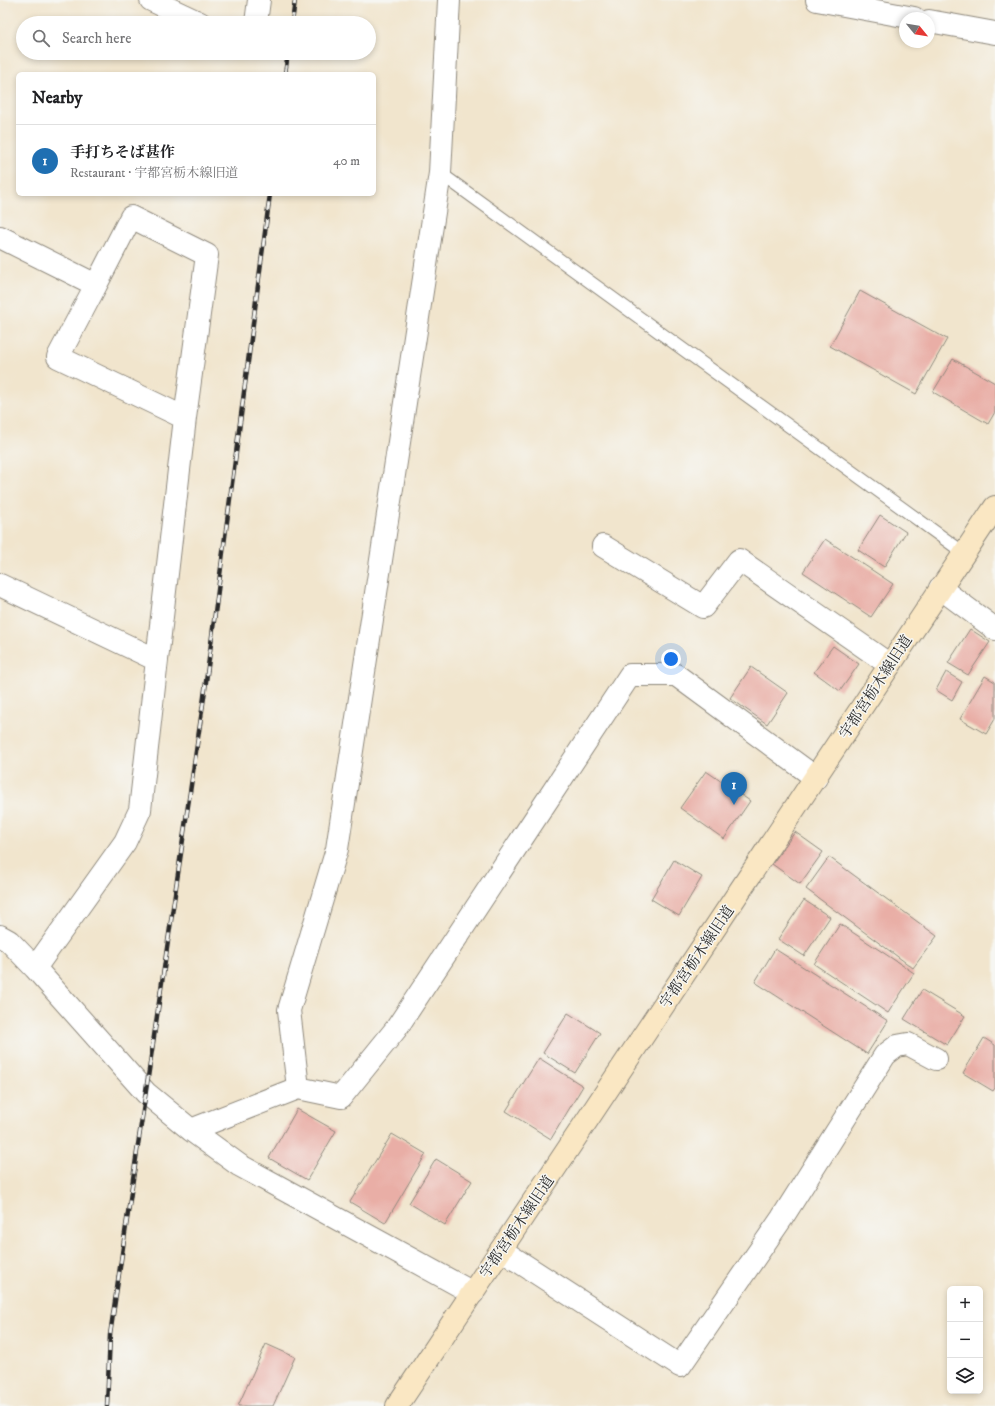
<!DOCTYPE html>
<meta charset="utf-8">
<style>
:root{--surface:#fff;--page:#f6f6f6;--text:#202124;--muted:#757577;--line:#e0e0e0;--accent:#1f6fb2}
body{margin:0;font-family:"IM FELL DW Pica","Noto Serif JP",serif;background:var(--page);color:var(--text)}
.controls{position:absolute;right:12px;bottom:12px;display:grid;overflow:hidden;border-radius:6px;box-shadow:0 2px 6px #0003}
.controls button{width:36px;height:36px;display:grid;place-items:center;padding:0;border:0;border-bottom:1px solid var(--line);background:var(--surface);color:var(--text);font:20px sans-serif}
.compass{position:absolute;left:899px;top:12px;width:36px;height:36px;border-radius:50%;background:var(--surface);box-shadow:0 2px 6px #0003;rotate:120deg}
.you{position:absolute;left:671px;top:659px;width:14px;height:14px;margin:-10px;border:3px solid #fff;border-radius:50%;background:#1a73e8;box-shadow:0 0 0 6px #1a73e833}
.badge{display:grid;place-items:center;width:26px;height:26px;border-radius:50%;background:var(--accent);color:#fff;font-size:13px;font-weight:700}
.pin{position:absolute;translate:-50% -33px;filter:drop-shadow(0 1px 2px #0008)}
.pin::after{content:'';position:absolute;top:21px;width:14px;height:12px;background:inherit;clip-path:polygon(0 0,100% 0,50% 100%)}
.list{margin:0;padding:0;list-style:none}
h2{display:flex;justify-content:space-between;align-items:center;height:52px;margin:0;padding:0 16px;font-size:17px}
h2 small{font-size:13px;font-weight:400;color:var(--muted)}
.list li{display:grid;grid-template-columns:26px 1fr auto;gap:12px;align-items:center;box-sizing:border-box;height:72px;padding:0 16px;border-top:1px solid var(--line)}
.list b{display:block;font-size:15px;white-space:nowrap}
.list p{margin:0;font-size:13px;white-space:nowrap;color:var(--muted)}
.list em{font-size:13px;font-style:normal;color:var(--muted)}
.icon{flex:none;width:22px;height:22px;fill:none;stroke:currentColor;stroke-width:2;stroke-linecap:round;stroke-linejoin:round}
.map{position:relative;flex:none;width:995px;height:1406px;overflow:hidden}
.search{position:absolute;background:var(--surface);box-shadow:0 2px 6px #0003;left:16px;top:16px;width:360px;height:44px;display:flex;align-items:center;gap:10px;box-sizing:border-box;padding:0 14px;border-radius:22px;color:var(--muted);font-size:15px}
.panel{position:absolute;background:var(--surface);box-shadow:0 2px 6px #0003;left:16px;top:72px;width:360px;height:124px;border-radius:6px}
.map>svg:first-child{display:block}
.building{fill:#e9aea6}
.lines{fill:none;stroke-linecap:round;stroke-linejoin:round}
.lane-casing{stroke:#8e887c;stroke-width:14}
.street-casing{stroke:#8e887c;stroke-width:24}
.secondary-casing{stroke:#8e887c;stroke-width:24}
.lane{stroke:#fff;stroke-width:12}
.street{stroke:#fff;stroke-width:22}
.secondary{stroke:#fae7c3;stroke-width:22}
.rail-casing{stroke:#2b2b2b;stroke-width:4.5}
.rail{stroke:#f6f6f2;stroke-width:3;stroke-dasharray:9;stroke-linecap:butt}
.labels{text-anchor:middle;dominant-baseline:central;stroke-width:3;stroke-linejoin:round;paint-order:stroke}
.street-label{font-size:15px;fill:#2b2b2b;stroke:#f6f6f2}
</style>
<div class="map">
<svg width="995" height="1406" viewBox="0 0 995 1406">
<rect width="100%" height="100%" fill="#f6f6f2"/>
<filter id="ink" filterUnits="userSpaceOnUse"><feTurbulence type="fractalNoise" baseFrequency=".025" numOctaves="2"/><feDisplacementMap in="SourceGraphic" scale="8" xChannelSelector="R" yChannelSelector="G"/><feConvolveMatrix kernelMatrix="1 2 1 2 8 2 1 2 1" color-interpolation-filters="sRGB"/></filter>
<filter id="wash" filterUnits="userSpaceOnUse"><feTurbulence type="fractalNoise" baseFrequency=".012" numOctaves="4" result="noise"/><feDisplacementMap in="SourceGraphic" scale="16" xChannelSelector="R" yChannelSelector="G"/><feGaussianBlur stdDeviation="0.9" result="paint"/><feColorMatrix in="noise" values="0 0 0 0 0 0 0 0 0 0 0 0 0 0 0 0 0 1.4 0 .05"/><feComposite in="paint" operator="in"/></filter>
<g filter="url(#wash)">
<rect width="100%" height="100%" fill="#f1e5cd"/>
<g id="blocks">
<path class="building" d="M 860,291 L 947,339 L 916,394 L 830,346 Z
M 953,359 L 995,383 L 995,412 L 988,424 L 933,392 Z
M 880,515 L 906,532 L 884,567 L 858,550 Z
M 825,539 L 893,584 L 871,617 L 803,572 Z
M 970,629 L 990,642 L 968,675 L 948,663 Z
M 833,646 L 859,664 L 840,691 L 814,672 Z
M 751,667 L 788,693 L 767,724 L 730,698 Z
M 946,672 L 962,682 L 952,700 L 936,690 Z
M 985,676 L 995,682 L 995,719 L 986,734 L 960,719 Z
M 706,771 L 750,801 L 724,839 L 680,808 Z
M 795,832 L 823,852 L 800,884 L 772,864 Z
M 829,857 L 937,936 L 913,968 L 806,889 Z
M 674,860 L 702,877 L 679,916 L 651,899 Z
M 804,900 L 830,917 L 804,956 L 778,939 Z
M 840,924 L 914,973 L 888,1013 L 814,964 Z
M 775,949 L 888,1021 L 867,1054 L 755,982 Z
M 922,990 L 965,1016 L 947,1045 L 904,1019 Z
M 568,1013 L 600,1033 L 575,1073 L 543,1053 Z
M 984,1038 L 995,1045 L 995,1088 L 993,1091 L 963,1073 Z
M 539,1058 L 583,1086 L 551,1139 L 506,1111 Z
M 297,1109 L 336,1131 L 307,1180 L 269,1158 Z
M 392,1134 L 426,1154 L 385,1223 L 350,1202 Z
M 436,1159 L 472,1181 L 445,1225 L 409,1203 Z
M 266,1344 L 295,1357 L 273,1406 L 238,1406 Z"/>
</g>
</g>
<g filter="url(#ink)">
<use href="#blocks" fill-opacity="0" stroke="#8e887c" stroke-width="1"/>
<g class="lines">
<defs>
<path id="lane" d="M 440,173 L 964,553"/>
<path id="street" d="M 151,0 L 200,23
M 817,0 L 914,18
M 929,21 L 995,33
M 256,23 L 259,0
M 0,237 L 96,285 L 58,357 L 185,418 L 157,660 L 0,585
M 96,285 L 131,217 L 207,255 L 185,418
M 603,546 L 703,607 L 739,560 L 890,665
M 940,588 L 995,629
M 0,936 L 9,941 L 35,968 L 146,1093 L 191,1130 L 239,1165 L 473,1293
M 35,968 L 125,842 L 140,810 L 157,660
M 298,1088 L 289,1010 L 337,849 L 440,173 L 449,0
M 191,1130 L 298,1088 L 341,1097 L 396,1029 L 630,675 L 676,675 L 816,778
M 501,1250 L 680,1366 L 782,1218 L 885,1055 L 897,1046 L 908,1044 L 936,1059"/>
<path id="secondary" d="M 397,1406 L 995,507"/>
</defs>
<use href="#lane" class="lane-casing"/>
<use href="#street" class="street-casing"/>
<use href="#secondary" class="secondary-casing"/>
<use href="#lane" class="lane"/>
<use href="#street" class="street"/>
<use href="#secondary" class="secondary"/>
<defs>
<path id="rail" d="M 292,23 L 295,0
M 285,74 L 288,53
M 107,1406 L 110,1335 L 204,697 L 270,194"/>
</defs>
<use href="#rail" class="rail-casing"/>
<use href="#rail" class="rail"/>
</g>
</g>
<g class="labels">
<g class="street-label">
<text transform="translate(876 687) rotate(-57)">宇都宮栃木線旧道</text>
<text transform="translate(697 957) rotate(-56)">宇都宮栃木線旧道</text>
<text transform="translate(517 1227) rotate(-56)">宇都宮栃木線旧道</text>
</g>
</g>
</svg>
<div class="controls">
<button>+</button>
<button>−</button>
<button><svg class="icon" aria-label="layers" viewBox="0 0 24 24"><path d="M12 4l9 5-9 5-9-5zM3 14l9 5 9-5"/></svg></button>
</div>
<svg class="compass" viewBox="-18 -18 36 36"><path d="M0-13l5 13h-10z" fill="#e53935"/><path d="M0 13l5-13h-10z" fill="#757577"/></svg>
<div class="you"></div>
<div class="pin badge" style="left:734px;top:805px">1</div>
<div class="search"><svg class="icon" aria-label="search" viewBox="0 0 24 24"><circle cx="10" cy="10" r="6"/><path d="M15 15l6 6"/></svg>Search here</div>
<section class="panel">
<h2>Nearby<small></small></h2>
<ul class="list">
<li><span class="badge">1</span><div><b>手打ちそば甚作</b><p>Restaurant · 宇都宮栃木線旧道</p></div><em>40 m</em></li>
</ul>
</section>
</div>
